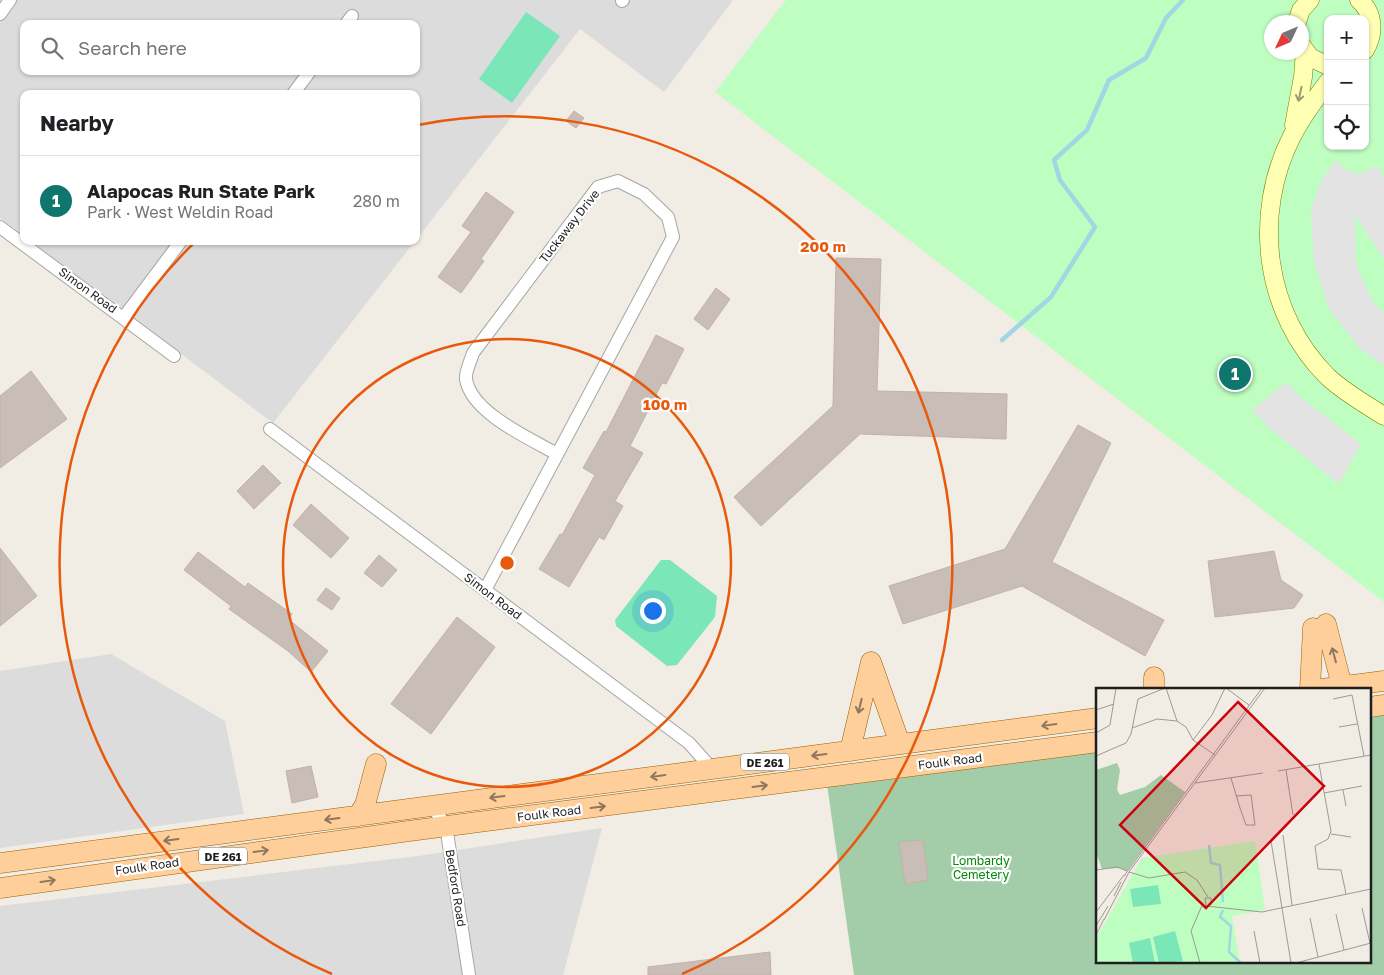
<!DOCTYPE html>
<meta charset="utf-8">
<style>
:root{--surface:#fff;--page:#f2f2f2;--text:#202124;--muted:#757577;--line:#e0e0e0;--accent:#0f766e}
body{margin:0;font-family:"Golos Text",sans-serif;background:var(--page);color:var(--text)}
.controls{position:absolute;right:15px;top:15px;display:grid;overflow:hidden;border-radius:10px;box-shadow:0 1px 4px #0004}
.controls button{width:45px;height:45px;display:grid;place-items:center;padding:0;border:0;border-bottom:1px solid var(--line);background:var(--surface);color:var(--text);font:25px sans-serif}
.compass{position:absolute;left:1264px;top:15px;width:45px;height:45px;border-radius:50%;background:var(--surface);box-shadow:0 1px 4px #0004;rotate:226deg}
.you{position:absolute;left:652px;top:610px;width:18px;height:18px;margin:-12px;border:4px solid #fff;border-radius:50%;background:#1a73e8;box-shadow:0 0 0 8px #1a73e833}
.badge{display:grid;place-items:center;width:32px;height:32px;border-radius:50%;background:var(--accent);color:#fff;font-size:16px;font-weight:700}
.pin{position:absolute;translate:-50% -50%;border:2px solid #fff;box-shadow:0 1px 5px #0006}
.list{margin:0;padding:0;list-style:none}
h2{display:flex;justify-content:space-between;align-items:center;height:65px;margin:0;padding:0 20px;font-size:21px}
h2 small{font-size:16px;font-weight:400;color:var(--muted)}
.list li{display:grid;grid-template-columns:32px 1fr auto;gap:15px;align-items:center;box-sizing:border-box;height:90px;padding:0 20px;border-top:1px solid var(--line)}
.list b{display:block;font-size:19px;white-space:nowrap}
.list p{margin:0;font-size:16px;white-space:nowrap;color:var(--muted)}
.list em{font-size:16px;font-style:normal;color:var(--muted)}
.icon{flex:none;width:28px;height:28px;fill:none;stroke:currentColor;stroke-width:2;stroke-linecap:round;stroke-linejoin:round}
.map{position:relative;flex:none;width:1384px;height:975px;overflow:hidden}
.search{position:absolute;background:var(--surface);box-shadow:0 1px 4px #0004;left:20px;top:20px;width:400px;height:55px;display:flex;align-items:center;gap:12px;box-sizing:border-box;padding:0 18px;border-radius:10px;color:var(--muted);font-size:19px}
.panel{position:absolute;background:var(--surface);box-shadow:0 1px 4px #0004;left:20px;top:90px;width:400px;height:155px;border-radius:10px}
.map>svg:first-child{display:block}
.residential{fill:#dddcdc;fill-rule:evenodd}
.cemetery{fill:#a3cca8}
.park{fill:#befec0;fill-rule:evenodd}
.pitch{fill:#7be7b8}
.parking{fill:#e3e3e3}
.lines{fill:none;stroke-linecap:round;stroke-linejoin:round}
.stream{stroke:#a1d6e2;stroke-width:4.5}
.building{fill:#c9beb7;stroke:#c4b1a5}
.street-casing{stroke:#a6a6a6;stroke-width:14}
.secondary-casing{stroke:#747c00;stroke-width:19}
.primary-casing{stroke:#9a6000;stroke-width:21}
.street{stroke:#fff;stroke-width:12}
.secondary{stroke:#ffffb4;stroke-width:18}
.primary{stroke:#ffcf9b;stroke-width:20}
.oneway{stroke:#9a9a71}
.oneway2{stroke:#8f775d}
.ring{fill:none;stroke:#e8590c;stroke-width:2.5}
.labels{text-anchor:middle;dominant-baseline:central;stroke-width:4.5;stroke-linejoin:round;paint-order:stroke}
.shield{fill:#fff;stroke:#626262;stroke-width:1}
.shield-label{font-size:11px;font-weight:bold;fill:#1f1f1f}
.street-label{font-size:12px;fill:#1f1f1f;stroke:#fff}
.park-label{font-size:12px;fill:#028807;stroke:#fff}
.inset-river{fill:none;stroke:#a1d6e2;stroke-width:2.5}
.inset-road{fill:none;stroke:#9d9a95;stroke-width:1}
.view{fill:#ce0009;fill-opacity:0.15;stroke:#ce0009;stroke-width:2.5}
.inset-edge{fill:none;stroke:#1f1f1f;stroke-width:2.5}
.centre{fill:#e8590c;stroke:#fff;stroke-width:2.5}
.ring-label{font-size:15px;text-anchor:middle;font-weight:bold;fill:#e8590c;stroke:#fff;stroke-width:4.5;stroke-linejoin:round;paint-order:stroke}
</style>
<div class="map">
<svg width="1384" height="975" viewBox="0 0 1384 975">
<rect width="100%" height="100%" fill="#f1ece4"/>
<path class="residential" d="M 0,0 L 733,0 L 664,92 L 580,29 L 416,240 L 416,94 L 24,94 L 24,236 L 0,218 ZM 24,24 L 416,24 L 416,71 L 24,71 Z
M 31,241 L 415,241 L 273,423 Z
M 111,654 L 225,721 L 244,814 L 0,848 L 0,671 Z
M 602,828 L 563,975 L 0,975 L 0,906 L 418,856 Z"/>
<path class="cemetery" d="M 1384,705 L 1384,975 L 854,975 L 826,777 L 1098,742 L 1098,961 L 1370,961 L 1370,707 Z"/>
<path class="park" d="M 786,0 L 1384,0 L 1384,602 L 715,92 ZM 1328,19 L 1365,19 L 1365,146 L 1328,146 ZM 1272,22 L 1302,22 L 1302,52 L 1272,52 Z"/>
<path class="pitch" d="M 526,12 L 560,36 L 512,103 L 479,79 Z
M 661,560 L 670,560 L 717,596 L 715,617 L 677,665 L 667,666 L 616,626 L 615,620 Z"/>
<path class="parking" d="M 1336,160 L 1342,167 L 1353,173 L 1361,173 L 1377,166 L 1384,178 L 1384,259 L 1355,215 L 1356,265 L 1373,302 L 1384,313 L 1384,366 L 1359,348 L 1328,307 L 1314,262 L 1311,210 L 1321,181 Z
M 1287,382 L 1299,396 L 1361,444 L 1339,484 L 1276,434 L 1252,410 Z"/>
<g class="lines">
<path class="stream" d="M 1002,340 L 1051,297 L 1095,227 L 1060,180 L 1054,160 L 1087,130 L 1109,80 L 1146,58 L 1166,18 L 1183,0"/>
</g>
<path class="building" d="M 574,111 L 584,118 L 576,128 L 566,121 Z
M 486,192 L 514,212 L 481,259 L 484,261 L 461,293 L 438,277 L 471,232 L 462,226 Z
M 836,258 L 881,259 L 877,391 L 1007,394 L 1006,439 L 860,434 L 761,526 L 734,497 L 833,406 Z
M 716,288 L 730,299 L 708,330 L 694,319 Z
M 656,335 L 684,349 L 666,384 L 662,383 L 630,446 L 643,453 L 615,501 L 623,506 L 604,540 L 599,537 L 569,587 L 539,569 L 560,534 L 562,535 L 595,475 L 583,468 L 604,431 L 606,432 Z
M 31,371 L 67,419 L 0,468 L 0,396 Z
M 1078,425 L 1111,443 L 1052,562 L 1164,620 L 1145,656 L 1022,586 L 903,624 L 889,586 L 1005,549 Z
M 263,465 L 281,483 L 254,509 L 237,491 Z
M 311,504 L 349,538 L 331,558 L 293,525 Z
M 0,548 L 37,596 L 0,626 Z
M 1274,551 L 1281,580 L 1303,595 L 1294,608 L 1215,617 L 1208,561 Z
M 198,552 L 245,587 L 248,583 L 292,614 L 288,619 L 328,651 L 311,672 L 288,651 L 229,609 L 231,606 L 184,570 Z
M 379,555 L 397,570 L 382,587 L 364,573 Z
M 326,588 L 340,598 L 332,610 L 317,600 Z
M 457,617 L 495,647 L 431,734 L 391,704 Z
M 311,766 L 318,797 L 292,803 L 286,771 Z
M 923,840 L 928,880 L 905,884 L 899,842 Z
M 770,952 L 771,975 L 648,975 L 648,967 Z"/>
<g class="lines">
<defs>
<path id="street" d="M 622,1 L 623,0
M 0,14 L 10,0
M 346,24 L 352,16
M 293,94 L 310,71
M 0,227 L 174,356
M 124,317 L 181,241
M 270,429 L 689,743 L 712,769
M 485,590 L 673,237 L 668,217 L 644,194 L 618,181 L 598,187 L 473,353 C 471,360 465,372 466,379 C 471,413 531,439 557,454
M 432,806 L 446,826 L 469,975"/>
<path id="secondary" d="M 1359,0 C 1374,13 1375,33 1365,50
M 1297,22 L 1301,10 L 1310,0
M 1302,46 L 1310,57 L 1328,66
M 1328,82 C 1315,99 1302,117 1292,136 C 1252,214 1264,314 1328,377 C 1344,392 1365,404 1384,416
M 1294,125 L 1303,77 L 1305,51"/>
<path id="primary" d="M 1326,624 L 1342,686
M 871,662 L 900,744
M 1154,689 L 1154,677
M 1310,689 L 1313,628
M 1322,689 L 1384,681
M 1370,707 L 1384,705
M 850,751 L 871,662
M 358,816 L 365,805 L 376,764
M 0,863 L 1098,718
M 0,888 L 409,831 L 1098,742"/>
</defs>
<use href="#street" class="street-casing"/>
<use href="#secondary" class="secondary-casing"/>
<use href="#primary" class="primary-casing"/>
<use href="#street" class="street"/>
<use href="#secondary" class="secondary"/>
<use href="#primary" class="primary"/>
</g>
<defs><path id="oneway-shaft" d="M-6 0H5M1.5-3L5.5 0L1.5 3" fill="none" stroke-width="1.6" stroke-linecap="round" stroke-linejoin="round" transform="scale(1.25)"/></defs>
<use class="oneway" href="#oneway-shaft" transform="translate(1300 94) rotate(102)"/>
<g class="oneway2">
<use href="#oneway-shaft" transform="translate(1334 655) rotate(-105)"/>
<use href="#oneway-shaft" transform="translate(860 706) rotate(103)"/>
<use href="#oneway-shaft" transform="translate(1049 725) rotate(172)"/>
<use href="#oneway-shaft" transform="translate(819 755) rotate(173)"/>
<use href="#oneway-shaft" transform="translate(658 776) rotate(172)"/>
<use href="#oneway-shaft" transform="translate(760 786) rotate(-7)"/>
<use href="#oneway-shaft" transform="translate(497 797) rotate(173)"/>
<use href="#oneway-shaft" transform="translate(598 807) rotate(-7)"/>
<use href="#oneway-shaft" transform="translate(332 819) rotate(173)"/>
<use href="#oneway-shaft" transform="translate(171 840) rotate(173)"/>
<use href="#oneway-shaft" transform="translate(261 851) rotate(-8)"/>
<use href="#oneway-shaft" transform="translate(48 881) rotate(-8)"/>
</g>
<g class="ring">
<circle cx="507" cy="563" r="224"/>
<path d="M332 974A447 447 0 0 1 196 241M418 125A447 447 0 0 1 682 974"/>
</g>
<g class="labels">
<g class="shield">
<rect x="741" y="753.5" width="48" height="17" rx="4"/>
<rect x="199" y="847.5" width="48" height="17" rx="4"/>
</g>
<g class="shield-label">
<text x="765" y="762">DE 261</text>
<text x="223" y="856">DE 261</text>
</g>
<g class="street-label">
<text transform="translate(569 226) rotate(-52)">Tuckaway Drive</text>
<text transform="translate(88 290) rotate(36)">Simon Road</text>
<text transform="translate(493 596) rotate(37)">Simon Road</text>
<text transform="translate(950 761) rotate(-7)">Foulk Road</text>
<text transform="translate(549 813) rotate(-7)">Foulk Road</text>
<text transform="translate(147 866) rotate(-8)">Foulk Road</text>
<text transform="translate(456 888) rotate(81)">Bedford Road</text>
</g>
<g class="park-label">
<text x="981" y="860">Lombardy<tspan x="981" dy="14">Cemetery</tspan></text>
</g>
</g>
<g transform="translate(1096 688)">
<rect width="275" height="275" fill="#f1ece4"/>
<path d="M 21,75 L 24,82 L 21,102 L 24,107 L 49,99 L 65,87 L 89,104 L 31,183 L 24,180 L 6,181 L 0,164 L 0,82 Z" fill="#a3cca8"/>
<path d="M 159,153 L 169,222 L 136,228 L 144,275 L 0,275 L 0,250 L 46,170 Z" fill="#befec0"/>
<path d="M 62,197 L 65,216 L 37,219 L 34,201 ZM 79,243 L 87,273 L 63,275 L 57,249 ZM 54,250 L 59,275 L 37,275 L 33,255 Z" fill="#7be7b8"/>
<path class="inset-river" d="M 113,157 L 115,175 L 124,177 L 127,214M 127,222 L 124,229 L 135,238 L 133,264 L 145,275"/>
<path class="inset-road" d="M 70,0 L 81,33 L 90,39 L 97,52 L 119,67M 130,0 L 153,17M 237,11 L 256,7 L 268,68M 0,22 L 18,16M 243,39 L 261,36M 36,40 L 61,31 L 81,33M 0,45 L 14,37 L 20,0M 97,52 L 116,27 L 129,0M 0,68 L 30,55 L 35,46 L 42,11 L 69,0M 223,76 L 235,143 L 232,151 L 219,158 L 222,181 L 245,182 L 250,206M 190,82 L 197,127M 182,83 L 275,67M 135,90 L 144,120 L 150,137 L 159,137 L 155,107 L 140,108M 99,95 L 167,85M 247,102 L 250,118M 228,105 L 266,98M 235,146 L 255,149M 187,147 L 196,217M 175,153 L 195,275M 0,182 L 21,179 L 31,183M 33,184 L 53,190 L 89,184 L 101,192 L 112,209M 28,188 L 166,0M 18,208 L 25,194M 115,217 L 115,210 L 109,210 L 110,218 L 166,224 L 275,201M 266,220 L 274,255M 0,224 L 28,187M 240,226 L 248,262M 214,230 L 222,269M 8,232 L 33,184 L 169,0M 0,238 L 12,218M 158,243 L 164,275M 0,247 L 8,231M 104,275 L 95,243 L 107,215M 200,275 L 275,255"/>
<path class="view" d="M 142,14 L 228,98 L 110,220 L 24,137 Z"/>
<rect width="275" height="275" class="inset-edge"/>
</g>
<circle cx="507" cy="563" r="8" class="centre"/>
<g class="ring-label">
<text x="823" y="252">200 m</text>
<text x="665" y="410">100 m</text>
</g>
</svg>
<div class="controls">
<button>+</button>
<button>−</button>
<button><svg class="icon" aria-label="locate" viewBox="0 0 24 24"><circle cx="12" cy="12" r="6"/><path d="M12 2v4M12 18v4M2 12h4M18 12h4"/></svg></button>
</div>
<svg class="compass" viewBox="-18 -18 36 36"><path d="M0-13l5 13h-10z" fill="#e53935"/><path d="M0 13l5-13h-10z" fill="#757577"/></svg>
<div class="you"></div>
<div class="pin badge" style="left:1235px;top:374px">1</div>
<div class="search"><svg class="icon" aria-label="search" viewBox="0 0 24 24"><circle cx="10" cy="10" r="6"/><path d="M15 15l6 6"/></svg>Search here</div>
<section class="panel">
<h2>Nearby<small></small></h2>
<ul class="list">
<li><span class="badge">1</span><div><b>Alapocas Run State Park</b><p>Park · West Weldin Road</p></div><em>280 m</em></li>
</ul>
</section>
</div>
